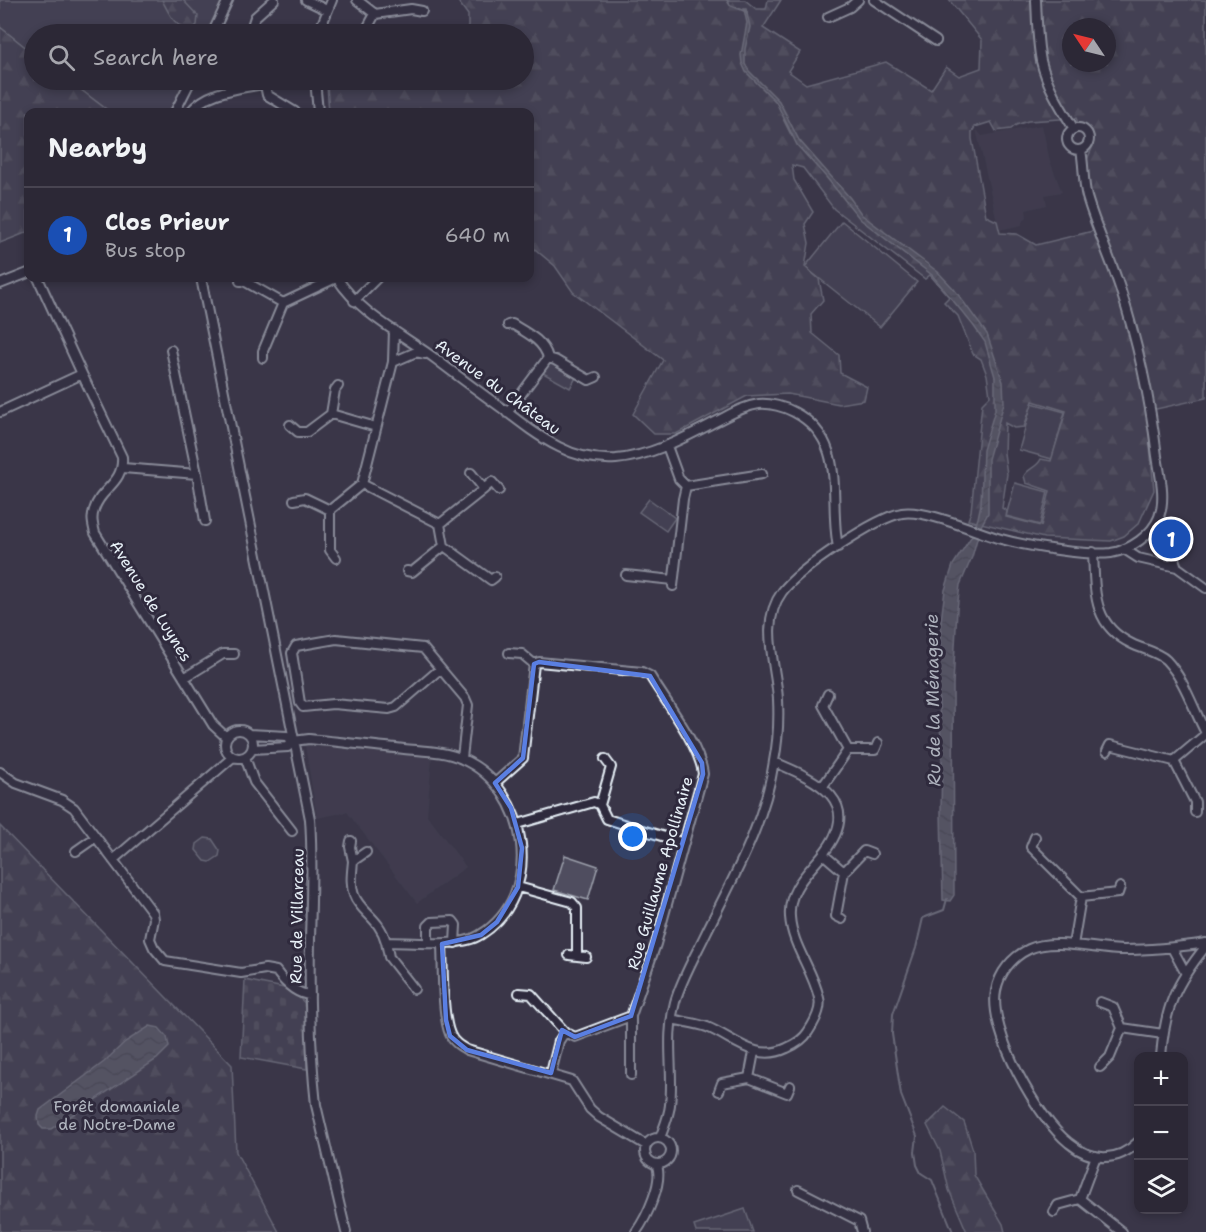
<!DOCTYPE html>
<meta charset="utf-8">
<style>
:root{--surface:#2c2836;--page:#34303e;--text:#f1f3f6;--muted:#a6a6ad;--line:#484451;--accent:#ffd166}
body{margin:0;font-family:"Shantell Sans",sans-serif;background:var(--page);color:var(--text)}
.controls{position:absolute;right:18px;bottom:18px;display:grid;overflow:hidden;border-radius:12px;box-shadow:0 3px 9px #0003}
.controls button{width:54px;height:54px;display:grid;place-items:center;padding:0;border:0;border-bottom:2px solid var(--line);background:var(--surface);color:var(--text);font:30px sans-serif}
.compass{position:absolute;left:1062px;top:18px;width:54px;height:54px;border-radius:50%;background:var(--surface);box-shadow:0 3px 9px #0003;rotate:305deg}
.you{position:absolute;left:633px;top:837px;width:21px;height:21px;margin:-15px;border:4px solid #fff;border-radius:50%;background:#1a73e8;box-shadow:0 0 0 9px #1a73e833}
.badge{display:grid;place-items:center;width:39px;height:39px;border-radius:50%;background:var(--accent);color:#fff;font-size:20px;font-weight:700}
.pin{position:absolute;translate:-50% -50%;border:3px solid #fff;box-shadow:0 2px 6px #0006}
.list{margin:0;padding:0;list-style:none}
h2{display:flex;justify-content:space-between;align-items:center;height:78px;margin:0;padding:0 24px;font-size:26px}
h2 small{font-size:20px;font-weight:400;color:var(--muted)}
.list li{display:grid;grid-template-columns:39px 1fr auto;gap:18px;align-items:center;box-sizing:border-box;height:96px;padding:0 24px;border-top:2px solid var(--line)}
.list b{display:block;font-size:22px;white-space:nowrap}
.list p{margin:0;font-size:20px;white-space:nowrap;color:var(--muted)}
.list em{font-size:20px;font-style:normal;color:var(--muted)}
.icon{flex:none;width:33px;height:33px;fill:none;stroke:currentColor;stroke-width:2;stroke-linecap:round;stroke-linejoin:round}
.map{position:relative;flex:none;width:1206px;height:1232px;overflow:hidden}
.search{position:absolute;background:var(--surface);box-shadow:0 3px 9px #0003;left:24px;top:24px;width:510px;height:66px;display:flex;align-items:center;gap:15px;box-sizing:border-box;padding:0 21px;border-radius:33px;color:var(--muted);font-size:22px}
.panel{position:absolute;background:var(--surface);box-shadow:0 3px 9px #0003;left:24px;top:108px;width:510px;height:174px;border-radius:12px}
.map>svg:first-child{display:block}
.built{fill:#464354}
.green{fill:#504e5f;stroke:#9ca0ac;stroke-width:1.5}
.forest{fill:url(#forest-firs);stroke:#9ca0ac;stroke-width:1.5;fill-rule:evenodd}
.cemetery{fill:url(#cemetery-stones);stroke:#9ca0ac;stroke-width:1.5}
.water{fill:url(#water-waves);stroke:#a2a6b1;stroke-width:1.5}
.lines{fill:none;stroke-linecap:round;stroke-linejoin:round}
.stream{stroke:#a2a6b1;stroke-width:2}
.minor-casing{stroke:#e8f1f8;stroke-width:12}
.minor{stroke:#2f2a3d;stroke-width:8}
.marked{fill:none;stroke:#5a7fe2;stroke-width:4.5;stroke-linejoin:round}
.labels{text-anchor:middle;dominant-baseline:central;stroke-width:6;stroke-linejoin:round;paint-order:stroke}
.street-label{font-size:16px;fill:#e8f1f8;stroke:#2f2a3d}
.park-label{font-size:16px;fill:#b3b8c2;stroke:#2f2a3d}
.water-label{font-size:18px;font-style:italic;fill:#aeb2bd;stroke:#2f2a3d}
</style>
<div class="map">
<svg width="1206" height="1232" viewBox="0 0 1206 1232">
<defs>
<pattern id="forest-firs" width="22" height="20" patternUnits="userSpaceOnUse" patternTransform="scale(1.5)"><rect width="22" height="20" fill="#504e5f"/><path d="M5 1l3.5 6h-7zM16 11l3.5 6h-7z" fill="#696877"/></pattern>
<pattern id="cemetery-stones" width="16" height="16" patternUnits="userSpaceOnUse" patternTransform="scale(1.5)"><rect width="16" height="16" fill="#504e5f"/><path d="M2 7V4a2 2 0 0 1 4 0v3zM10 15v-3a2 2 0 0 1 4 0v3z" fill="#696877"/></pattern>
<pattern id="water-waves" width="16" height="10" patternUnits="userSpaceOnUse" patternTransform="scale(1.5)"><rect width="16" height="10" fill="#737482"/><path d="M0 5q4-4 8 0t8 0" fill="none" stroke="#5f6069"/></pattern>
</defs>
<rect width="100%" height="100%" fill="#3a3648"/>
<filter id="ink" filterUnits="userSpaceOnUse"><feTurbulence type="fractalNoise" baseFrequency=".0167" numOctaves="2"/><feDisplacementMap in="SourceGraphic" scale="12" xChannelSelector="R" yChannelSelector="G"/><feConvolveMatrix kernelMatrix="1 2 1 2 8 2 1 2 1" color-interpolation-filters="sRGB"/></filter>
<g filter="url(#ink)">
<path class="built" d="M 1042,125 L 1050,161 L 1062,192 L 1045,195 L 1047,205 L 1026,210 L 1027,217 L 1022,222 L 1022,225 L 999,230 L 976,129 L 982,136 Z
M 305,745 L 432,757 L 427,815 L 466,867 L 417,903 L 347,812 L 317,818 Z"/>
<path class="green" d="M 0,0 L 234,0 L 218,34 L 34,34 L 34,54 L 0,27 Z
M 68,80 L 195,80 L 176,112 L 110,112 Z
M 842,221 L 917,282 L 880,327 L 805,267 Z
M 549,361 L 577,376 L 570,388 L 543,373 Z
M 1032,403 L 1065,412 L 1052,459 L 1019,450 Z
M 1015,483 L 1048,492 L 1040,525 L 1006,516 Z
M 649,499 L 675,518 L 666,531 L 639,512 Z
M 205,838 L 212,839 L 220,851 L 219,856 L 210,862 L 205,861 L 196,850 L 197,844 Z
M 565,855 L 598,866 L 588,900 L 554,890 Z
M 745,1209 L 753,1232 L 696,1232 L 694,1226 Z"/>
<path class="forest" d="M 162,0 L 183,0 L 198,16 L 197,25 L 190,30 C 174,27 169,13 162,0 Z
M 457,0 L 745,0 L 756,9 L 766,9 L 768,0 L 781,0 L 763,28 L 800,52 L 788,71 L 806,84 L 886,62 L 931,90 L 946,67 L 959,76 L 981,68 L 982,40 L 949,0 L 1206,0 L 1206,398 L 1147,411 L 1154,490 L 1139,523 L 1124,536 L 1111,541 L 1044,538 L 968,520 L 971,511 L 982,404 L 990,396 L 987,375 L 981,359 L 973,354 L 958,316 L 944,302 L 949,297 L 930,275 L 925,279 L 834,209 L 803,168 L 792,165 L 794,180 L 813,212 L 805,224 L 809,243 L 805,267 L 819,279 L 823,300 L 811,314 L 812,333 L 839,355 L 840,373 L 867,387 L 864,400 L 839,404 L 788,394 L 747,396 L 676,434 L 654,434 L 633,414 L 663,360 L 573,292 L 555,266 L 530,245 L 530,112 L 329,112 L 327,85 L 333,80 L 524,80 L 524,34 L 450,34 L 468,27 L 468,15 ZM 1071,27 L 1107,27 L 1107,63 L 1071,63 ZM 1076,118 L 1080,128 L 1090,130 L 1093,146 L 1086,162 L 1089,185 L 1095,214 L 1102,226 L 1101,229 L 1036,245 L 1017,234 L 1000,233 L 997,221 L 986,216 L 972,139 L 972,132 L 975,127 L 991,122 L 996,131 L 1011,129 L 1016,125 L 1028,121 ZM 1033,401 L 1066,411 L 1051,461 L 1041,459 C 1037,468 1028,468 1024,476 L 1026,483 L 1050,491 L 1041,526 L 1006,517 L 1007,511 L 1002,508 L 1007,474 L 1004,453 L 1005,423 L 1014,428 L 1024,427 Z
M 0,27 L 34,54 L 34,80 L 68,80 L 110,112 L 28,112 L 28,232 L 0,243 Z
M 0,826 L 232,1065 L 236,1152 L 279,1232 L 0,1232 Z
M 945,1107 L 964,1122 L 973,1150 L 974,1175 L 1003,1224 L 1005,1232 L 967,1232 L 949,1190 L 940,1151 L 927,1125 Z"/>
<path class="cemetery" d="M 245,980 L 289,989 L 307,1005 L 307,1069 L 241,1057 Z"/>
<path class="water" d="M 744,9 L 746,9 L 750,27 L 745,49 L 745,64 L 749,71 L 779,101 L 799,140 L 850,198 L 862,215 L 938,272 L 954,289 L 987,334 L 1003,382 L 1004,403 L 988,459 L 988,513 L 980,528 L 972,557 L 960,585 L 957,609 L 953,684 L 954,895 L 950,901 L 943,900 L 941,812 L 942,759 L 938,689 L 941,621 L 945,590 L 953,565 L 973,534 L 978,518 L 981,504 L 983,450 L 995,410 L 995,377 L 985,342 L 973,325 L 932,275 L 860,219 L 826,177 L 797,145 L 776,102 L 746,72 L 742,63 L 741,55 L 747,23 Z
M 150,1026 L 159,1028 L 167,1037 L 169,1047 L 157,1059 L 51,1129 L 43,1129 L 39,1125 L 38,1116 L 40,1110 L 104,1062 L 125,1042 Z"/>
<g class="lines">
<path class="stream" d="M 727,0 L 730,5 L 747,12
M 784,120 L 792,136
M 947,899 L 944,910 L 923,918 L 916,948 L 893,1014 L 892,1034 L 901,1095 L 917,1136 L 915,1152 L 917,1165 L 921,1173 L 932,1180 L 953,1232"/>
<defs>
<path id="minor" d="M 306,0 L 327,10
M 357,0 L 375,14 L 411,9 L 422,11
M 874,0 L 936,41
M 1036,0 C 1037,20 1037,41 1041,61 C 1047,86 1061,108 1074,129
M 828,17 L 850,7 L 858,0
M 253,23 L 255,17 L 274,0
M 212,34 L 228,0
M 318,34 L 332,0
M 364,34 L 375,14
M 275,80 L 268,83 L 266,90 L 267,95 L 295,112
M 315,80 L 318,112
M 175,112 L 191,80
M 190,112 C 209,89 241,89 268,83
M1067 139a11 11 0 1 1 22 0a11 11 0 1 1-22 0Z
M 38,278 L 82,374 L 122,457 C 124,484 100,488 94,510 C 91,518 93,525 95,533 L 213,725 L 226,737
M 201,278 L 310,819 C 313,860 311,899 310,939 C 309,994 310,1050 316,1105 L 346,1232
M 337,278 C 361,315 402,334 437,360 C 459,377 481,393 503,409 C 521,423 539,437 559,447 C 576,456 597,460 616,459 C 652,456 686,437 717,421 C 731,414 744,406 759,404 C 770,403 785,407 794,412 C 849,441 828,499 838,547
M 240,281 L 244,281 L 283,303
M 0,284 L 28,273
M 354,301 L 377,278
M 508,325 L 512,324 C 527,333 544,341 548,358
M 394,330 L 393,362 L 362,484 L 440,524 L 484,489
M 263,358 L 263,351 L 283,303 L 336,278
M 393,362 L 416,352 L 425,354
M 0,412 L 82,374
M 507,413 L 548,358 L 555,360 L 589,380 L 596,377
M 331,414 L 335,390 L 338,386
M 290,425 L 298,432 L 307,432 L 331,414 L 376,427
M 667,446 L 679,479 L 686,486 L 762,474
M 123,468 L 197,474 L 171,350
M 471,473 L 484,489 L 492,482 L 499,490
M 197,474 L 205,521
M 294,500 L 305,498 L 330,510
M 1159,517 C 1168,532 1170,550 1177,567
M 440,524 L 444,546
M 444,546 L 491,580 L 495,577
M 1124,549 L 1138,558 L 1177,567 L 1206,588
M 1093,552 C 1095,591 1092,625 1132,644 C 1142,649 1158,652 1166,660 C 1185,680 1193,709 1206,733
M 336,558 L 330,550 L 330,510 L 362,484
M 407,571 L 412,572 L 444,546
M 626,575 L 673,580
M 673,586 L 683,499 L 686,486
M 509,653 L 522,654 L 534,664
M 440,669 L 396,707 L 389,709 L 333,704 L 303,707 L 300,703 L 292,653 L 296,646 L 336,639 L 423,648 L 465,698 L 468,705 L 462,758
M 184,678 L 223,654 L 234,654
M225 744a14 14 0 1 1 28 0a14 14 0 1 1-28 0Z
M 249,734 L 287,736 L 293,741
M 293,741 L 309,739 C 341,742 373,746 404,749 C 423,751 445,751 462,759 C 529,788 546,895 480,935 C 460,948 411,942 386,942 C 380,918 360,912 354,895 C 350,884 352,872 353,861
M 252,749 L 288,747 L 293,741
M 848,750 L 875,750 L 878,743
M 1107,751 L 1110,745 L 1174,761
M 245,757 L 254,782 L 292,831
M 0,772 L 16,783 L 62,800 L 74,808 L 153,913 L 154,919 L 150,939 L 154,948 L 165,961 L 241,973 L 265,969 L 276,971 C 284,982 296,994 310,995
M 495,783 L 523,758 L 534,664 L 539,662 L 642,672 L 650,676 C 666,702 700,746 703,774 L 656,944 L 631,1016 L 575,1037 L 565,1032 L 531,994 L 519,993
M 823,786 L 848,750 L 823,705 L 828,694
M 600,805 L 611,767 L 605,759
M 1195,812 L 1195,802 L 1174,761 L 1206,734
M 518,824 L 594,802 L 600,805 L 607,819 L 684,843
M 1035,837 L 1031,847 L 1081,897 L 1073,945
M 351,841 L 350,847 L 353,861 L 366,852
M 76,851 L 96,837
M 823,854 L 844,872
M 113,860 L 233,757
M 844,872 L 864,851 L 872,854
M 518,887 L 572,902 L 577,908 L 577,956
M 1081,897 L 1118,893 L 1120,887
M 842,919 L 836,916 L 844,872
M 386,942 L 389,957 L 414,989
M 428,942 L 428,926 L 432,922 L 453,921 L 456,925 L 455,943
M 442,944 C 443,966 442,1016 450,1034 C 453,1042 460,1046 467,1050 L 572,1081 L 590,1109 L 599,1117 L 646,1145
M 1172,948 L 1185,972
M 569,955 L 586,957
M 1100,1002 L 1113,1007 L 1122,1028 L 1163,1034
M 672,1019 C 683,1022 696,1023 707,1027 C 734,1038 756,1063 787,1048 C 796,1044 803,1040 808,1032 C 814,1023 822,1009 819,998 C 813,970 792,946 790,917 C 788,889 807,874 823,854 C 865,802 818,780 774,762
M 754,1052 L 749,1078 L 787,1093 L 790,1086
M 1161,1056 C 1165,1007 1175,985 1206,946
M 1100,1067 L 1110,1057 L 1122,1028
M 551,1073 L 559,1041 L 565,1032
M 631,1075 L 631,1016
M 719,1091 L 722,1083 L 749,1078
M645 1151a13 13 0 1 1 26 0a13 13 0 1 1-26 0Z
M 660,1138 C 664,1127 669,1116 670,1105 C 674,1071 665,1039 675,1002 C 682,978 695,956 706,933 C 733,878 765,823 774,761 C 778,741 779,720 778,699 C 776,665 759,623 782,592 C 799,569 875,518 902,513 C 926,509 976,532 1001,539 C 1026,546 1086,556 1111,553 C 1130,550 1152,535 1159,517 C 1166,498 1160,475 1157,456 C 1150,399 1138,343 1120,288 C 1110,257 1096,228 1087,197 C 1083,182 1084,165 1081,150
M 1138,1142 C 1118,1162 1092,1162 1069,1143 C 1038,1119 988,1031 996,991 C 999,973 1012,957 1029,949 C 1054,937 1097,950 1124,950 C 1152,950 1179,947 1206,943
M 798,1190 L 859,1221 L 862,1232
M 1080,1199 L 1122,1232
M 1080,1199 L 1096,1156
M 1054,1212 L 1058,1205 L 1080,1199
M 636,1232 C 646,1218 665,1180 656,1164"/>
</defs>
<use href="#minor" class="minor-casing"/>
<use href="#minor" class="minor"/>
</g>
</g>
<path d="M0 0H1206V1232H0ZM 539,662 L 650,676 L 702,763 L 703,774 L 631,1016 L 575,1037 L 562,1030 L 551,1073 L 467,1050 L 450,1036 L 446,1020 L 442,944 L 481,935 L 497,922 L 518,887 L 522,848 L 511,808 L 495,783 L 523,758 L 534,664 Z" fill="#3a3648" fill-opacity=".55" fill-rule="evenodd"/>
<path class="marked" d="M 539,662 L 650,676 L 702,763 L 703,774 L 631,1016 L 575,1037 L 562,1030 L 551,1073 L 467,1050 L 450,1036 L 446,1020 L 442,944 L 481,935 L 497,922 L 518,887 L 522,848 L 511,808 L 495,783 L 523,758 L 534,664 Z"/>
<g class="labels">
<g class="street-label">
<text transform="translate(498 387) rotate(36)">Avenue du Château</text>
<text transform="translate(151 601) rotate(58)">Avenue de Luynes</text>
<text transform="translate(660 873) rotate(-74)">Rue Guillaume Apollinaire</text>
<text transform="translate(297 916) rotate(-89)">Rue de Villarceau</text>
</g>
<g class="park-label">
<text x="117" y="1106">Forêt domaniale<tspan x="117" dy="18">de Notre-Dame</tspan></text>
</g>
<g class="water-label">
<text transform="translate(933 700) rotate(-91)">Ru de la Ménagerie</text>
</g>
</g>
</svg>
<div class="controls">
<button>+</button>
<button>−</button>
<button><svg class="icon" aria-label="layers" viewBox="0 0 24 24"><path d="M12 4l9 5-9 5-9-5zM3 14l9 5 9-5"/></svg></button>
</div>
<svg class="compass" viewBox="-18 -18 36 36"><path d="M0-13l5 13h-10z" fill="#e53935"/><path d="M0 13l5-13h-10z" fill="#a6a6ad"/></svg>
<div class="you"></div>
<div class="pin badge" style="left:1171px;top:539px;background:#1a4fb4">1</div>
<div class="search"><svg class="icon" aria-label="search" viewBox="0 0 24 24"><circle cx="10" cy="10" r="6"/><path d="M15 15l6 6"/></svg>Search here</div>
<section class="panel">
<h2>Nearby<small></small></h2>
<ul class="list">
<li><span class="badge" style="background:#1a4fb4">1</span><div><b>Clos Prieur</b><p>Bus stop</p></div><em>640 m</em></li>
</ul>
</section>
</div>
